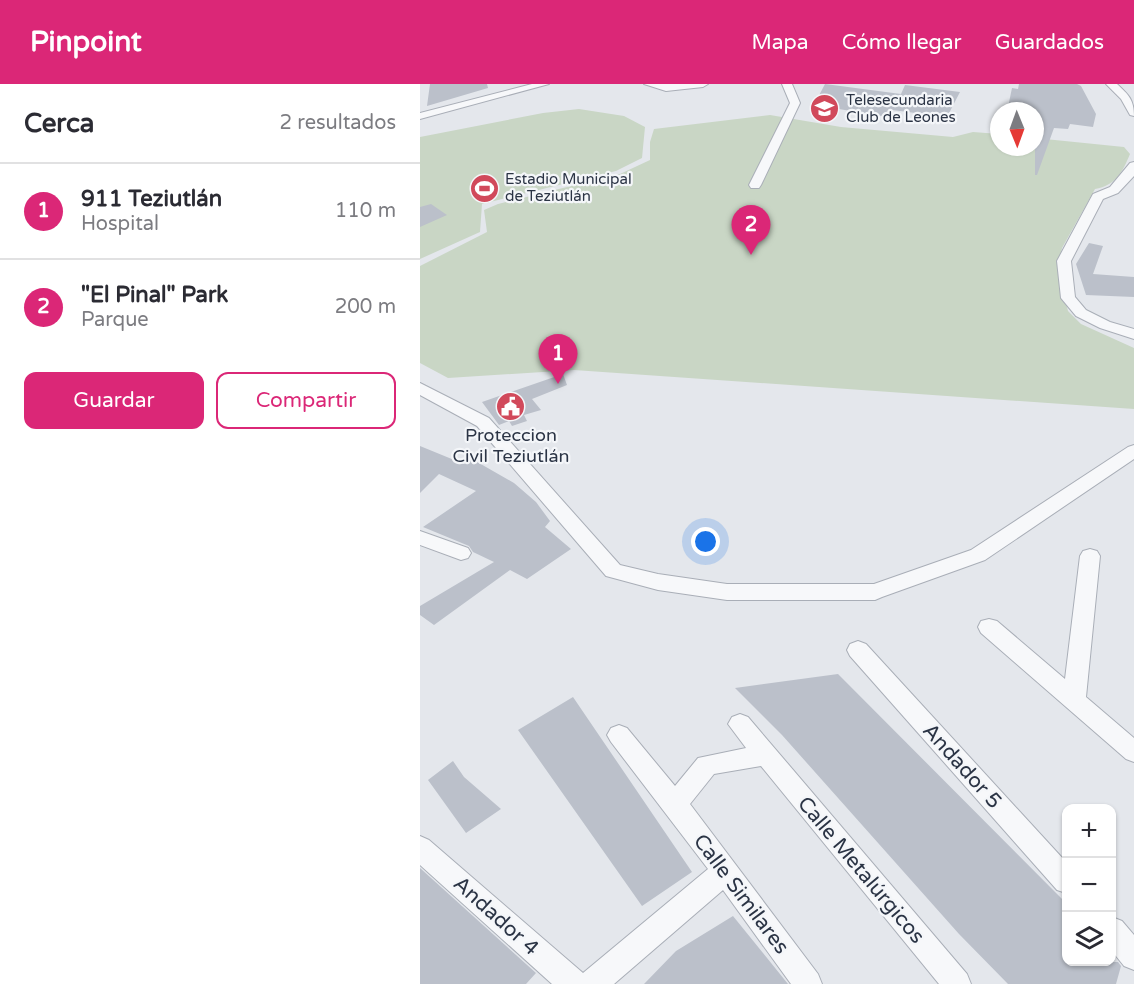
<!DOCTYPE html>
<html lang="es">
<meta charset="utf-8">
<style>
:root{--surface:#fff;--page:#f2f2f3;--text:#2b2b33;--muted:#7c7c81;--line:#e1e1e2;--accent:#db2777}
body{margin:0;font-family:"Varela Round",sans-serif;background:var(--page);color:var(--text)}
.controls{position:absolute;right:18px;bottom:18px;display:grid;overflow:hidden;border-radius:12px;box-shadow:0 2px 4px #0004}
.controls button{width:54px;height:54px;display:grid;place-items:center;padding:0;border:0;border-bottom:2px solid var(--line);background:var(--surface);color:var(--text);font:30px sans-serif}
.compass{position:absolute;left:570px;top:18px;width:54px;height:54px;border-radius:50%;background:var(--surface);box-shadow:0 2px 4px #0004;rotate:179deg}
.you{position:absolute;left:286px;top:458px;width:21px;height:21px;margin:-15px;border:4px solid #fff;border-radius:50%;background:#1a73e8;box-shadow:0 0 0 9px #1a73e833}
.badge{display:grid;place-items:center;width:39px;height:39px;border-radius:50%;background:var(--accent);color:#fff;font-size:20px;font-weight:700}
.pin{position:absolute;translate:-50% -50px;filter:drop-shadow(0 2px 3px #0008)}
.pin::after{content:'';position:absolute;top:32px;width:21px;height:18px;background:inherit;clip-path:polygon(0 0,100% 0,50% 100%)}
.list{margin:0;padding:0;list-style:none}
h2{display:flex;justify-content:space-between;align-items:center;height:78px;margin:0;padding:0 24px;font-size:26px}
h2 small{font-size:20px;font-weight:400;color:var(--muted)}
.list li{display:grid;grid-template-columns:39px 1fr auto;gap:18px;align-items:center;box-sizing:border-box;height:96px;padding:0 24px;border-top:2px solid var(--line)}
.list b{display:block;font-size:22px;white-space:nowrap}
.list p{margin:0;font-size:20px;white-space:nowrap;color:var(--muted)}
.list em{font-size:20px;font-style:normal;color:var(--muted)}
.actions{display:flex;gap:12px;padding:18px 24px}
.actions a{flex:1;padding:14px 0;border:2px solid var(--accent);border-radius:12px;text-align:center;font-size:21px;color:var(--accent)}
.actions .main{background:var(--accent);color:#fff}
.icon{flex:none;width:33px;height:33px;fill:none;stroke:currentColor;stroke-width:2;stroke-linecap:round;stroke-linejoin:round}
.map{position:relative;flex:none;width:714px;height:900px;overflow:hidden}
header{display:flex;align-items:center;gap:36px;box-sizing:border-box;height:84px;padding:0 30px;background:var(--accent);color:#fff}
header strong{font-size:28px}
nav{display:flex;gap:33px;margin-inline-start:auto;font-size:21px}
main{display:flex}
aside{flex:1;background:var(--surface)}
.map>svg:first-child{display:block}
.green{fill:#c9d6c5}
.building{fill:#bbc0ca}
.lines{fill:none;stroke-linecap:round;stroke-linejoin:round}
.minor-casing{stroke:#a9aeb7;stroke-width:2}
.minor{fill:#f7f8fa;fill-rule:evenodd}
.labels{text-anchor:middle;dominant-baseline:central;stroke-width:4.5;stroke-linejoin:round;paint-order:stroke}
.far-poi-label{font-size:15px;fill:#2b3445;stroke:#f4f6f9;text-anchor:start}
.poi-label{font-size:18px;fill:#2b3445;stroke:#f4f6f9}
.near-street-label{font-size:21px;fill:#2b3445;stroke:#f4f6f9}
</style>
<header>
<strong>Pinpoint</strong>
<nav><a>Mapa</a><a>Cómo llegar</a><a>Guardados</a></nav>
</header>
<main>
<aside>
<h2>Cerca<small>2 resultados</small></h2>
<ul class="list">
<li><span class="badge">1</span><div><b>911 Teziutlán</b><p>Hospital</p></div><em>110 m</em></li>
<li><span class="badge">2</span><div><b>&quot;El Pinal&quot; Park</b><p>Parque</p></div><em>200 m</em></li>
</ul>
<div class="actions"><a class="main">Guardar</a><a>Compartir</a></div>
</aside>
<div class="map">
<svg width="714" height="900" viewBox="0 0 714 900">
<rect width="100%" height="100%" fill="#e4e7ec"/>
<path class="green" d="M 159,25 L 204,32 L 225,43 L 222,74 L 196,87 L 62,120 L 60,148 L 0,175 L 0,53 L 123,29 Z
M 350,31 L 421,43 L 533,53 L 553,48 L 579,50 L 579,63 L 615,63 L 615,54 L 704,63 L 710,70 C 702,89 696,101 675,105 L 642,164 L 638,187 L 648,227 L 661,240 L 714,264 L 714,325 L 154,286 L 28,294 L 0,279 L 0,182 L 67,148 L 64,126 L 78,120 L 200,90 L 230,76 L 230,58 L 234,45 Z"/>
<path class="building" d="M 10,0 L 67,0 L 68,4 L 7,22 Z
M 405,0 L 481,10 L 485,1 L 540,8 L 527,33 L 472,26 L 468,33 L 394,21 Z
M 599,0 L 657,0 L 661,2 L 676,30 L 673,43 L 650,40 L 648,45 L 634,44 L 617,91 L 615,91 L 615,26 L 588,23 L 592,4 L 598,5 Z
M 11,120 L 27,131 L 0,143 L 0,123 Z
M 669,159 L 683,162 L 673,190 L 714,193 L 714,213 L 666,211 L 656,180 Z
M 143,290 L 147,301 L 112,315 L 121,326 L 104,331 L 107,337 L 92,342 L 89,337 L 79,341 L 62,318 Z
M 0,362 L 44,380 L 52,375 L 94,399 L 116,418 L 130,437 L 125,443 L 151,465 L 107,495 L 90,486 L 14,541 L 0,531 L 0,522 L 74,478 L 53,468 L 49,462 L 3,443 L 56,407 L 19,390 L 0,409 Z
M 418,590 L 646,819 L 646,878 L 698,878 L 701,882 L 696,900 L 588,900 L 539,850 L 362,651 L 315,604 Z
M 153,613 L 272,788 L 222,822 L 98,646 Z
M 33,677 L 44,693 L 81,725 L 46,749 L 8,696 Z
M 0,784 L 116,889 L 106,900 L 0,900 Z
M 313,832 L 368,900 L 224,900 L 256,867 Z"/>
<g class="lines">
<defs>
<path id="minor" d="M 112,0 L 129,0 L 0,35 L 0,29 Z
M 224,0 L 288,0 L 283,3 L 246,7 Z
M 362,0 L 372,0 L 380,19 L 341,101 L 339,104 L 331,104 L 329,101 L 370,19 Z
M 686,0 L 697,0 C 709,11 714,16 714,32 L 710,31 L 701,15 Z
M 714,78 L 714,92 L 698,109 L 683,115 L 651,177 L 655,213 L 666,226 L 690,238 L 714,245 L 714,255 L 680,244 L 656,232 L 641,214 L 637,177 L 673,110 L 690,103 L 710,79 Z
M 0,299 L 69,334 L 200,481 L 238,490 L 307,500 L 454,500 L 551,466 L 708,363 L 714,361 L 714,375 L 565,476 L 462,513 L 455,516 L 307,516 L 238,506 L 186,492 L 57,342 L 0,311 Z
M 0,447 L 48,464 L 51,469 L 48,474 L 41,476 L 0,461 Z
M 670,465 L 677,467 L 680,472 L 666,613 L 714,654 L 714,678 L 706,675 L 561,549 L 558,543 L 561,537 L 569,535 L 577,537 L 645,595 L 660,472 L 663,467 Z
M 438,557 L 446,560 L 646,778 L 646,809 L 637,806 L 430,572 L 427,566 L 430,560 Z
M 320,630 L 328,633 L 547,890 L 551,900 L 519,900 L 341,682 L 294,690 L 270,720 L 398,890 L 402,900 L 371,900 L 303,806 L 194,900 L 132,900 L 0,781 L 0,752 L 9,756 L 163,889 L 288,785 L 191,658 L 187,651 L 191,644 L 199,641 L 207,644 L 255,702 L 278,674 L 326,664 L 308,640 L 312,633 Z
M 692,833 L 702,837 L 714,851 L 714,886 L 704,882 L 692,867 Z"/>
</defs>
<use href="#minor" class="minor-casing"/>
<use href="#minor" class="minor"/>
</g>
<defs>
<symbol id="school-disc" viewBox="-11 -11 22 22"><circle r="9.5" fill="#d1495b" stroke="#f4f6f9"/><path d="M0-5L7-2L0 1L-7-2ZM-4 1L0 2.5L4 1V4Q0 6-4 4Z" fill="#fff"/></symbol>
<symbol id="stadium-disc" viewBox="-11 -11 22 22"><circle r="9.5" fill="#d1495b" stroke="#f4f6f9"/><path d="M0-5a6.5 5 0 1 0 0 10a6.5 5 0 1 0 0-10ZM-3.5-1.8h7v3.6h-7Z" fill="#fff"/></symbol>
<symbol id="civic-disc" viewBox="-11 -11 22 22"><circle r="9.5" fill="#d1495b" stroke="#f4f6f9"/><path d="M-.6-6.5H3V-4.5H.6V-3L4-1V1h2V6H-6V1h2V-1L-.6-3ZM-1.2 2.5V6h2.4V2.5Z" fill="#fff"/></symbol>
</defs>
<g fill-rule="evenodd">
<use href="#school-disc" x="388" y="8" width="33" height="33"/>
<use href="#stadium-disc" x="48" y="88" width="33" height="33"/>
<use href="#civic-disc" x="74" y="306" width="33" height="33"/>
</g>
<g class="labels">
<g class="far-poi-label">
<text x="426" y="16">Telesecundaria<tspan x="426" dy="17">Club de Leones</tspan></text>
<text x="85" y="95">Estadio Municipal<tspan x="85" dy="17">de Teziutlán</tspan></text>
</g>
<g class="poi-label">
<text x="91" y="351">Proteccion<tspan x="91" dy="21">Civil Teziutlán</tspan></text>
</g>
<g class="near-street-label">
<text transform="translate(542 682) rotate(48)">Andador 5</text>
<text transform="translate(441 786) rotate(50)">Calle Metalúrgicos</text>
<text transform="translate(321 810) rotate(53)">Calle Similares</text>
<text transform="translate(76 832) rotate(42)">Andador 4</text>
</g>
</g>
</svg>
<div class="controls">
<button>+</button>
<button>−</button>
<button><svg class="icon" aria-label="layers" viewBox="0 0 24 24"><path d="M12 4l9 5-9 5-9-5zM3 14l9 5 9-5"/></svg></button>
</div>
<svg class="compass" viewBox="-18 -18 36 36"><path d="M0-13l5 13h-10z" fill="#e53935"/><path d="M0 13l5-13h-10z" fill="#7c7c81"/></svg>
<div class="you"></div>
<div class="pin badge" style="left:138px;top:300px">1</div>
<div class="pin badge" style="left:331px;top:171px">2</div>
</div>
</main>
